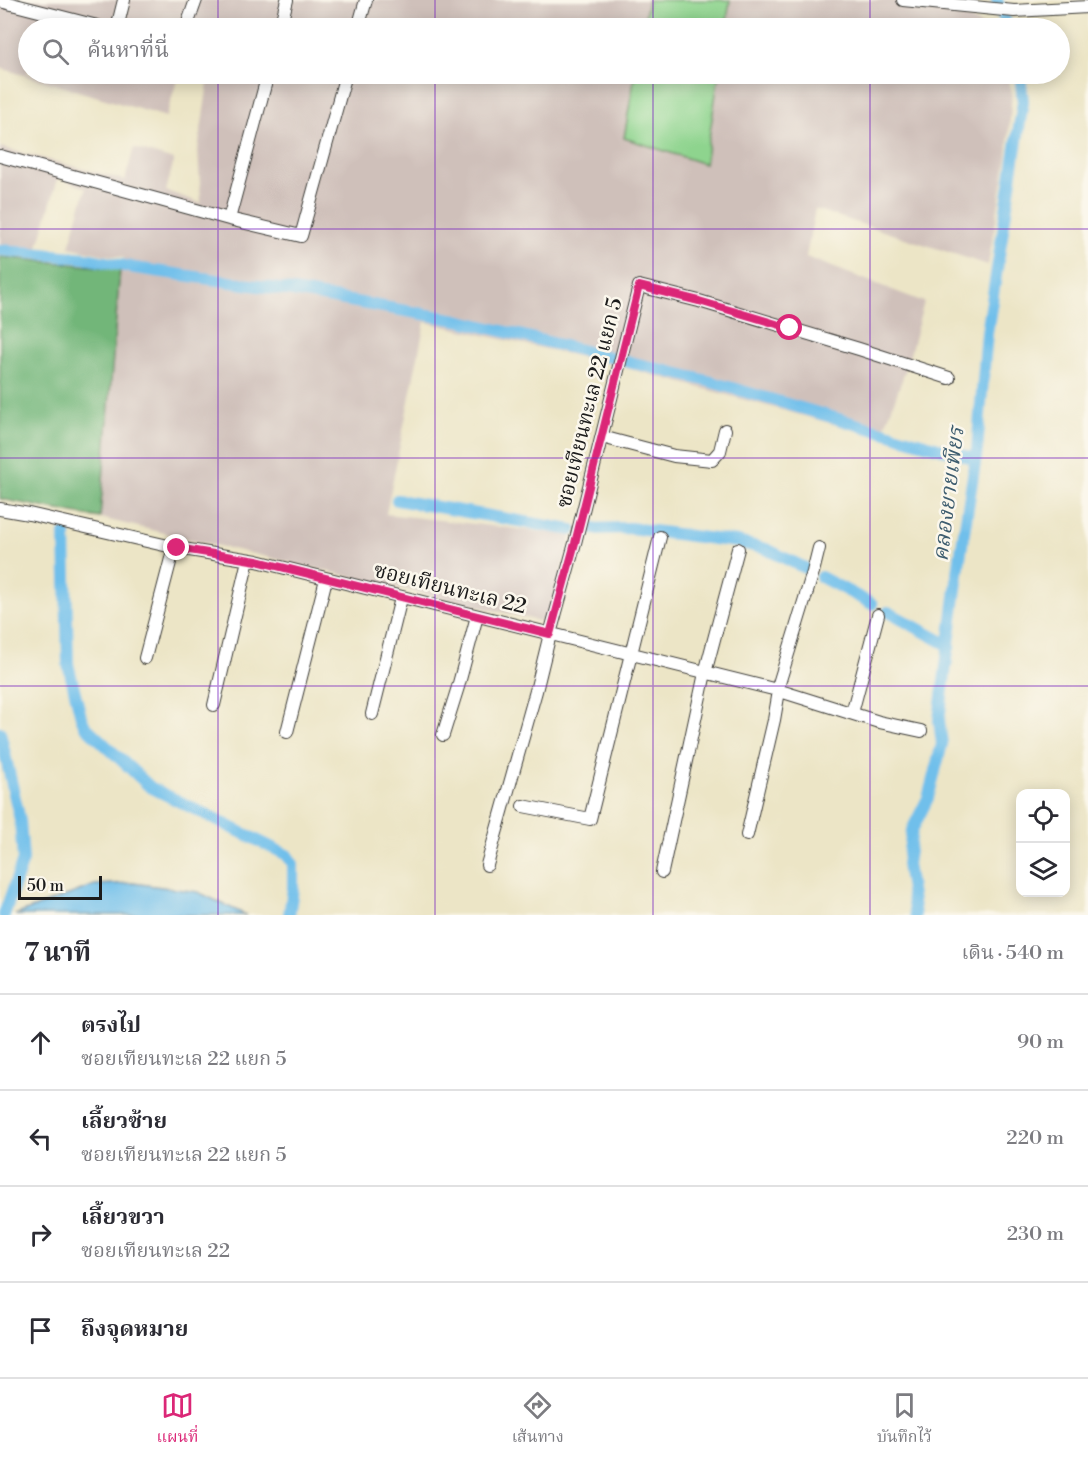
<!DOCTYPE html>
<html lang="th">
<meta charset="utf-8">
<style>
:root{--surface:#fff;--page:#f2f2f3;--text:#2b2b33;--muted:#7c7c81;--line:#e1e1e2;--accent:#db2777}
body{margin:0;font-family:"Libre Bodoni","Noto Serif Thai",serif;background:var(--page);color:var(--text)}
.controls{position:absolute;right:18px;bottom:18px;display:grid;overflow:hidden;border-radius:12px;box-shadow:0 3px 15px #0003}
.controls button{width:54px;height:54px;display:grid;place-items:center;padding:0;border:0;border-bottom:2px solid var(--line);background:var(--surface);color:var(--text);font:30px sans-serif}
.scale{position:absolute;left:18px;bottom:15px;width:84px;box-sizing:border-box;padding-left:6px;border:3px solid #1c1c1c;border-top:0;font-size:16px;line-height:21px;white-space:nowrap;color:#1c1c1c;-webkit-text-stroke:4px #fbf7ec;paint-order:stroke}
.stop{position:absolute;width:18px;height:18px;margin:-14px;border:4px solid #db2777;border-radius:50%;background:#fff}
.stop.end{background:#db2777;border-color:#fff;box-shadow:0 2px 6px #0008}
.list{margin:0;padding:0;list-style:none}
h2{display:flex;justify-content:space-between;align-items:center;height:78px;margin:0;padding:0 24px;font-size:26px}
h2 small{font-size:20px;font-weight:400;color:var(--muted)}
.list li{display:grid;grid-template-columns:39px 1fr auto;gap:18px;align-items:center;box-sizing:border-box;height:96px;padding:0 24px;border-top:2px solid var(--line)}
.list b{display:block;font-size:22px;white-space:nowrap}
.list p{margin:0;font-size:20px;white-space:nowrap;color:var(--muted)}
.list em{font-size:20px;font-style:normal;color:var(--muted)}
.icon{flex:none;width:33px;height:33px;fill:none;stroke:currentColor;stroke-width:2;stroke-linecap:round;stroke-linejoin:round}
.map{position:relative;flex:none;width:1088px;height:915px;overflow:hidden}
.search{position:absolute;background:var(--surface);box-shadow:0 3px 15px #0003;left:18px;right:18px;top:18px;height:66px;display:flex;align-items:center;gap:15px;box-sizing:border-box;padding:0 21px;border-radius:33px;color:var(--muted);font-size:22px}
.sheet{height:462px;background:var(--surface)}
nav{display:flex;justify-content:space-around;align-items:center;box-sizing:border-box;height:84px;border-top:2px solid var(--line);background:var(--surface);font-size:16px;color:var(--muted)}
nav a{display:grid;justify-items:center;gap:3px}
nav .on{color:var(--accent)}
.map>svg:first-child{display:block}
.industrial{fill:#cfc0ba}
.green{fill:#8ed48e;stroke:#557855;stroke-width:1.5}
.forest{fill:#72b679;stroke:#47694a;stroke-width:1.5}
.water{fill:#70bfeb;stroke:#466e84;stroke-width:1.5}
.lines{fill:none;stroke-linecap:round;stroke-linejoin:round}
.canal{stroke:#70bfeb;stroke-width:12}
.minor-casing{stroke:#3b3a36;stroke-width:14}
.minor{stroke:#fff;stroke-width:12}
.route{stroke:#db2777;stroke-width:8}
.grid{fill:none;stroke:#7b2cbf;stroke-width:1.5;stroke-opacity:0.55}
.labels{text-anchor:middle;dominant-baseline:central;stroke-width:5;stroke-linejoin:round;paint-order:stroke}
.street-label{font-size:21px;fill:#1c1c1c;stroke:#fbf7ec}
.water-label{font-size:22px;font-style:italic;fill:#3e5d6f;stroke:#fbf7ec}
</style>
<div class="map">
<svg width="1088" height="915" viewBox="0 0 1088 915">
<rect width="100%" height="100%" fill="#fbf7ec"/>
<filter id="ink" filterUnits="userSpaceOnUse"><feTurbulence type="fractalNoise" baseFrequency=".0167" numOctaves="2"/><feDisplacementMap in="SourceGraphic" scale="12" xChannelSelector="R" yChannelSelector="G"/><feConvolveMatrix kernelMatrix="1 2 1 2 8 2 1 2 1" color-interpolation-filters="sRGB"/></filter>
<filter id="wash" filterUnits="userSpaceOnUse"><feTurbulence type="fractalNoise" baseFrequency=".008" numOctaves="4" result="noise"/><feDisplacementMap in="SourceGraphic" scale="24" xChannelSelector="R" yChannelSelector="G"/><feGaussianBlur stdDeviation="1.35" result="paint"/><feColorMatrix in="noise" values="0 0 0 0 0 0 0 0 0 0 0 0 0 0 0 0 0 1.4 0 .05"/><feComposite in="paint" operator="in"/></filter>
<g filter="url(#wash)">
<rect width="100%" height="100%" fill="#ece5c6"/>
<path class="industrial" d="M 0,0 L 926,0 L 979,23 L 985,28 L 28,28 L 28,74 L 179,74 L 166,117 L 0,68 Z
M 197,74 L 1007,74 L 1012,93 L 1007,157 L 988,265 L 815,209 L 806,257 L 924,302 L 906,369 L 881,437 L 612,364 L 425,322 L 386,514 L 571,535 L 548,623 L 100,518 L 120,269 L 124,257 L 106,255 L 69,247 L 86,188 L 58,178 L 37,250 L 0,247 L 0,147 L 125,180 L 134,148 L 174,160 L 166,191 L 201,203 L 198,150 L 209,76 Z"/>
<path class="green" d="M 648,0 L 730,0 L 726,28 L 643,28 Z
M 635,74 L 719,74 L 705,164 L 624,138 Z"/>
<path class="forest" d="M 0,257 L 120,269 L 100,518 L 0,499 Z"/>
<path class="water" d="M 133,883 L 198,892 L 246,915 L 15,915 L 95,885 Z"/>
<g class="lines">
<path class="canal" d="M 997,0 L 1008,28
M 0,250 L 85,258 L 135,268 L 299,292 L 457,320 L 708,381 L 976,459
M 397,500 L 571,530
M 588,529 L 630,528 L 737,542 L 766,549 L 805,568
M 65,534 L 68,664 L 81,717 L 85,726 L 150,787 L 287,855 L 293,864 L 293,889 L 289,915
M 821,577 L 872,604
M 888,612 L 950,646
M 0,732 L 20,820 L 23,860 L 4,915
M 915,915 L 907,864 L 912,830 L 928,798 L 942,744 L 939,720 L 960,558 L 977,450 L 987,333 L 1023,102 L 1020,74"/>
</g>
</g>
<g filter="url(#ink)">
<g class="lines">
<defs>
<path id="minor" d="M 903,0 L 1014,11 L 1088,7
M 0,1 L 105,28
M 117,28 L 124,0
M 186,28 L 196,0
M 280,28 L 287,0
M 358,28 L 366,0
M 0,156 L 229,219 L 301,236 L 346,74
M 229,219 L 268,74
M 602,437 L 674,456 L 712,460 L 720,451 L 725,430
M 0,509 L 29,514 L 177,548 L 257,561 L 777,690 L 879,722 L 921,731
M 145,658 L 174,547
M 777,690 L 813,572 L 819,548
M 214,705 L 248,560
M 852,713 L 878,615
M 372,714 L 401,598
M 287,732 L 326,579
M 443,735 L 458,687 L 477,616
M 523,806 L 590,819 L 660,537
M 747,835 L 774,720 L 779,691
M 487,865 L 536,691 L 550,634 L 575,543 L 639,286 L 699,301 L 859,349 L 949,378
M 662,872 L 705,673 L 738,549"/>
</defs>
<use href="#minor" class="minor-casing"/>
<use href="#minor" class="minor"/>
</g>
</g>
<g class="lines" filter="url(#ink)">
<path class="route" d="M 177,548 L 257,561 L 550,634 L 575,543 L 639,286 L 699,301 L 790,328"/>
</g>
<path class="grid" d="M 218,0 L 218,28M 435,0 L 435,28M 653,0 L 653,28M 870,0 L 870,28M 218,74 L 218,915M 435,74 L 435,915M 653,74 L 653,915M 870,74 L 870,915M 0,229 L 1088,229M 0,458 L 1088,458M 0,686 L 1088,686"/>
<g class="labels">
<g class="street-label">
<text transform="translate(590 403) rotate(-76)">ซอยเทียนทะเล 22 แยก 5</text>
<text transform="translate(450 589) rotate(14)">ซอยเทียนทะเล 22</text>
</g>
<g class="water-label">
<text transform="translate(949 494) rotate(-83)">คลองยายเพียร</text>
</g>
</g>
</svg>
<div class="controls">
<button><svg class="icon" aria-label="locate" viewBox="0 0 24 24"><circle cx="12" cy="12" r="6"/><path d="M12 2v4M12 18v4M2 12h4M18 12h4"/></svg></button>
<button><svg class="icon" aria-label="layers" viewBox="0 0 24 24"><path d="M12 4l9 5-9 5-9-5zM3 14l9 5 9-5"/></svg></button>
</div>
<div class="scale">50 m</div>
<div class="stop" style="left:790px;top:328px"></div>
<div class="stop end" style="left:177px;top:548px"></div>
<div class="search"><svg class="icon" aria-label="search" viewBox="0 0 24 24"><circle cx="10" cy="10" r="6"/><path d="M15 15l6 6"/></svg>ค้นหาที่นี่</div>
</div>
<section class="sheet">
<h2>7 นาที<small>เดิน · 540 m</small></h2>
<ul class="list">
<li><svg class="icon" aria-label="ahead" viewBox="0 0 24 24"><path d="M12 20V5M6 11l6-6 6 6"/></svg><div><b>ตรงไป</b><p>ซอยเทียนทะเล 22 แยก 5</p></div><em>90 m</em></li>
<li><svg class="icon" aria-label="left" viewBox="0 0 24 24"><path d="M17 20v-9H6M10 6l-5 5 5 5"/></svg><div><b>เลี้ยวซ้าย</b><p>ซอยเทียนทะเล 22 แยก 5</p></div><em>220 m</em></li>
<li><svg class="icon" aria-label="right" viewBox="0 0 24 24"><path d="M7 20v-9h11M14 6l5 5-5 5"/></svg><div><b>เลี้ยวขวา</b><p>ซอยเทียนทะเล 22</p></div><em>230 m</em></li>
<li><svg class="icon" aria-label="arrive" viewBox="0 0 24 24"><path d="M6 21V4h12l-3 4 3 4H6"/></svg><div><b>ถึงจุดหมาย</b></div></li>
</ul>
</section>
<nav>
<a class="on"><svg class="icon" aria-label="map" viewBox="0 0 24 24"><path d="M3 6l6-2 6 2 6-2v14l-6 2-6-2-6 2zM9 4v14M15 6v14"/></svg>แผนที่</a>
<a><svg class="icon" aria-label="directions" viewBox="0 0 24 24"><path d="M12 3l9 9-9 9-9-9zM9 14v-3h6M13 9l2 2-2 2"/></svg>เส้นทาง</a>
<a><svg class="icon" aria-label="saved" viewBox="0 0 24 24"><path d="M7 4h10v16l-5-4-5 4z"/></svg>บันทึกไว้</a>
</nav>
